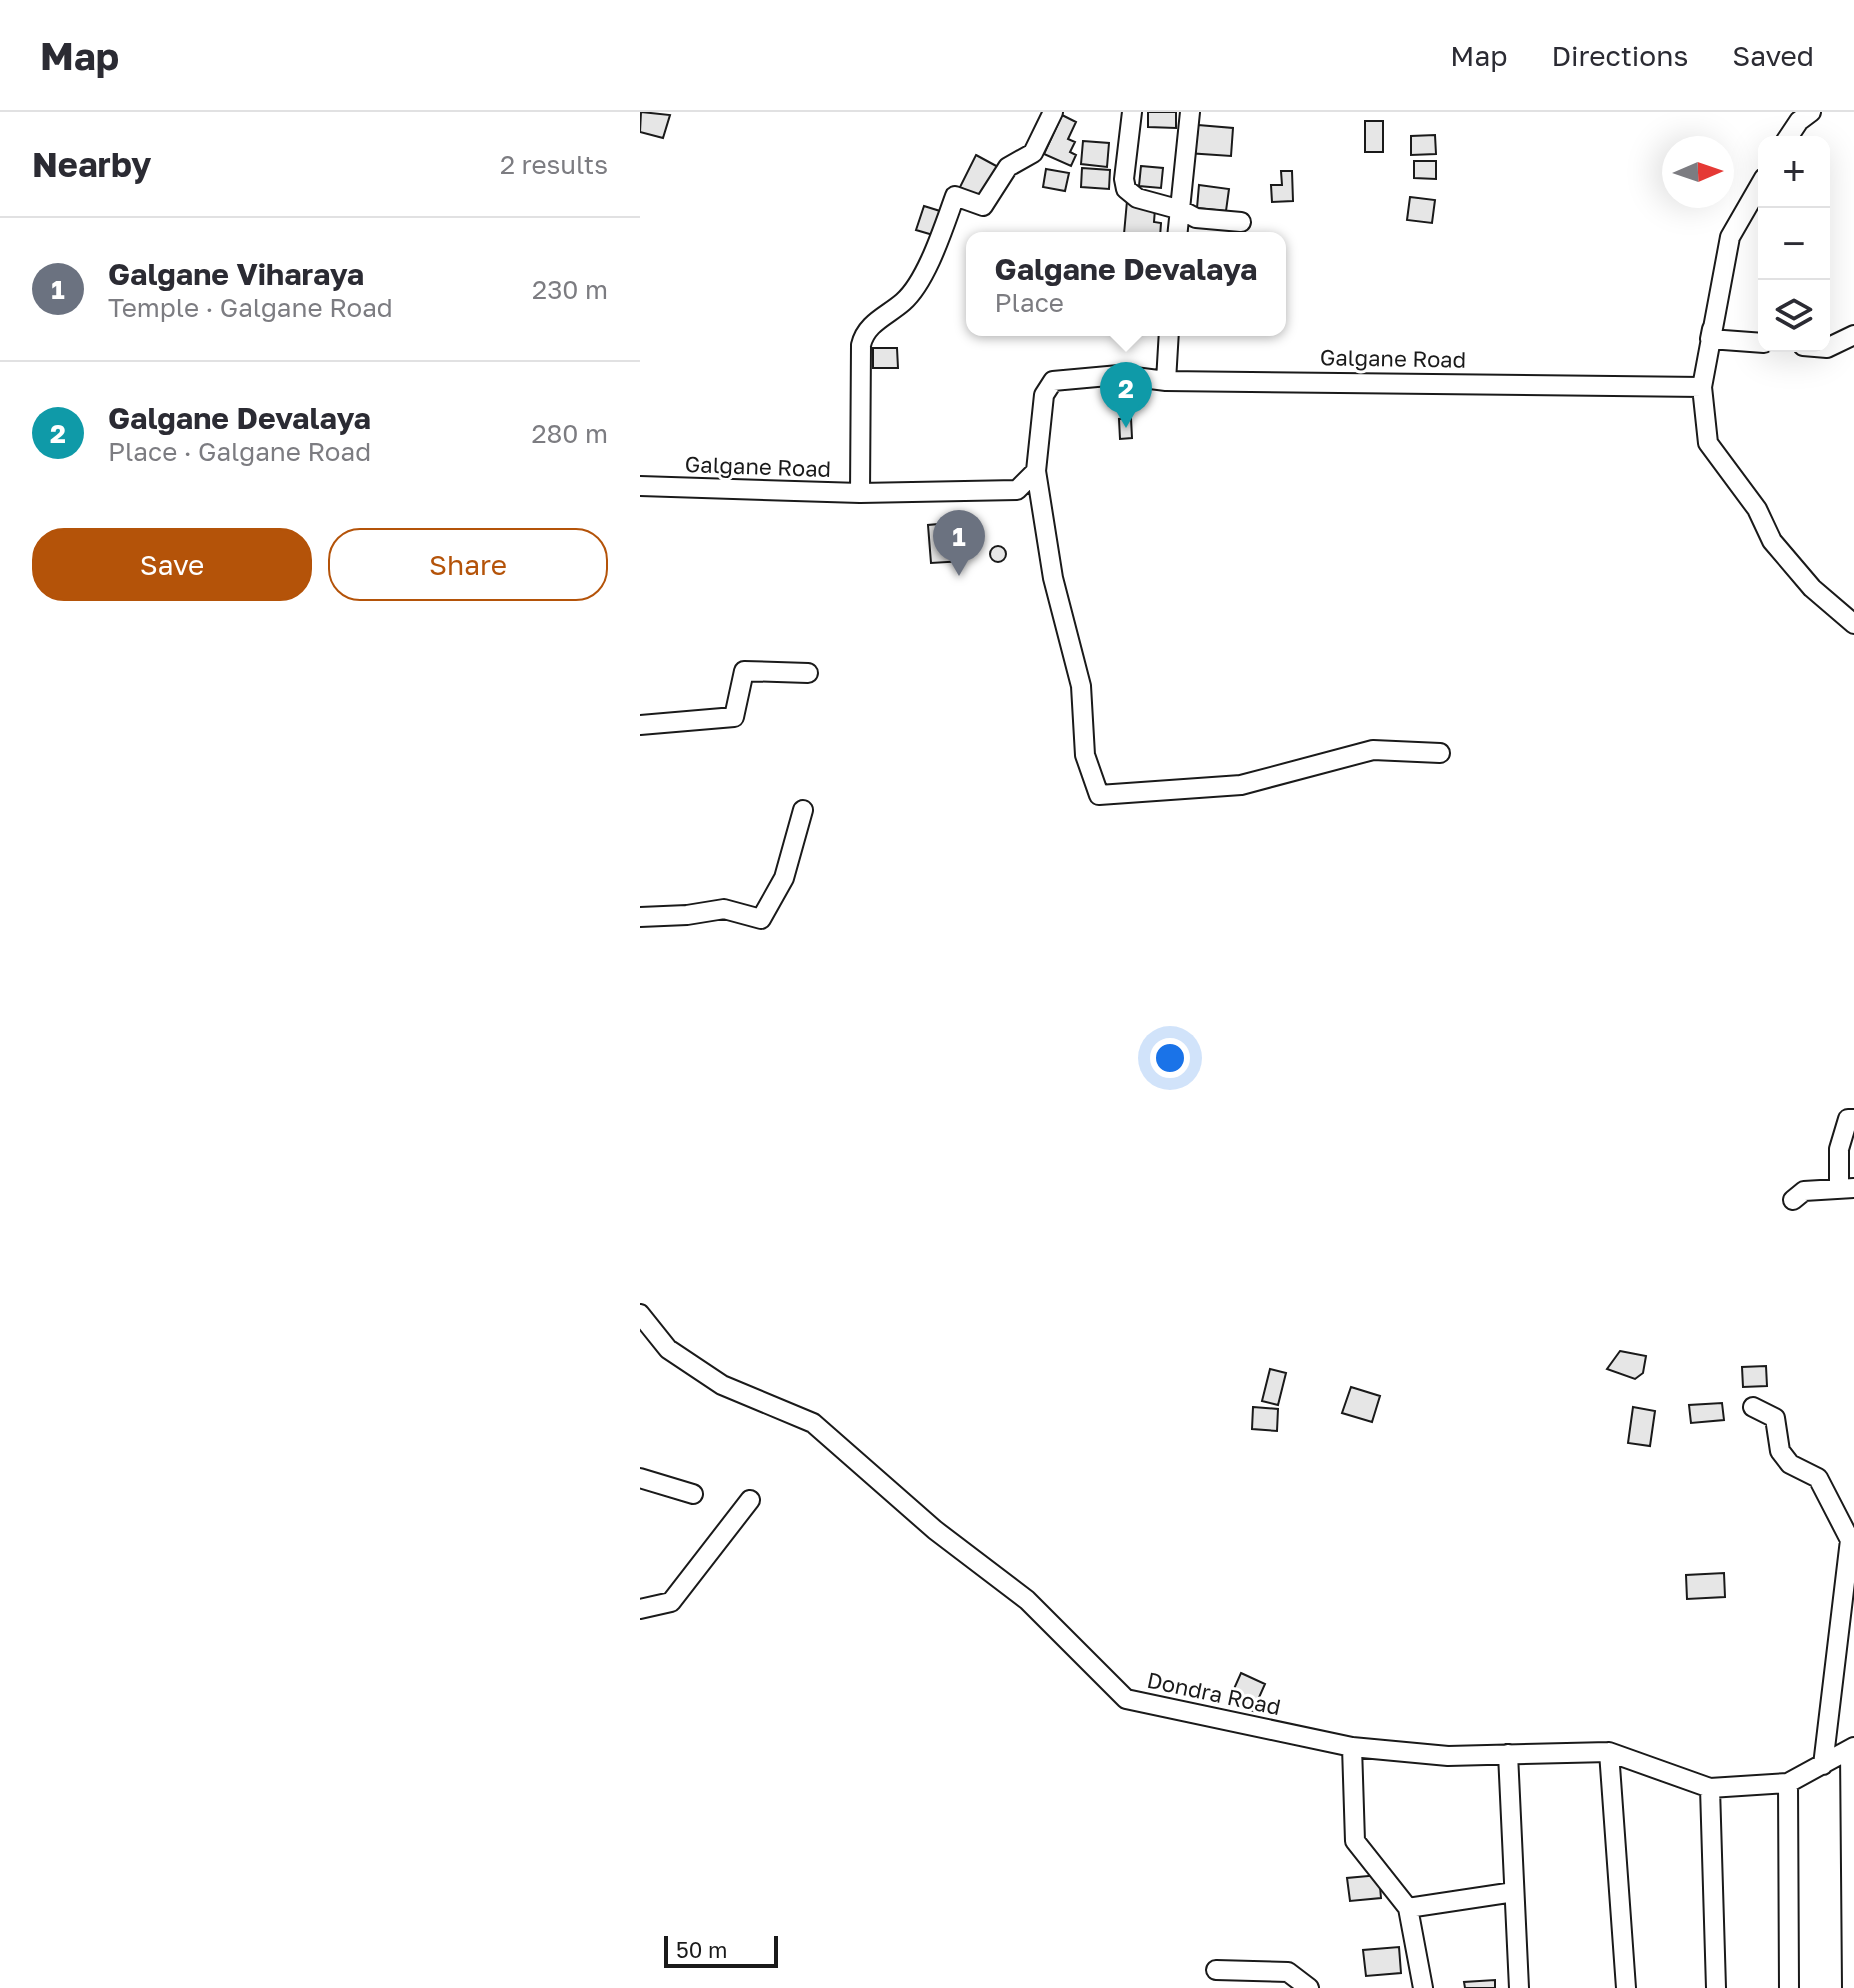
<!DOCTYPE html>
<meta charset="utf-8">
<style>
:root{--surface:#fff;--page:#f7f7f7;--text:#2b2b33;--muted:#7c7c81;--line:#e1e1e2;--accent:#b45309}
body{margin:0;font-family:"Golos Text",sans-serif;background:var(--page);color:var(--text)}
.controls{position:absolute;right:24px;top:24px;display:grid;overflow:hidden;border-radius:16px;box-shadow:0 8px 32px #0002}
.controls button{width:72px;height:72px;display:grid;place-items:center;padding:0;border:0;border-bottom:2px solid var(--line);background:var(--surface);color:var(--text);font:40px sans-serif}
.compass{position:absolute;left:1022px;top:24px;width:72px;height:72px;border-radius:50%;background:var(--surface);box-shadow:0 8px 32px #0002;rotate:88deg}
.scale{position:absolute;left:24px;bottom:20px;width:114px;box-sizing:border-box;padding-left:8px;border:4px solid #1a1a1a;border-top:0;font-size:22px;line-height:28px;white-space:nowrap;color:#1a1a1a;-webkit-text-stroke:6px #fff;paint-order:stroke}
.you{position:absolute;left:530px;top:946px;width:28px;height:28px;margin:-20px;border:6px solid #fff;border-radius:50%;background:#1a73e8;box-shadow:0 0 0 12px #1a73e833}
.badge{display:grid;place-items:center;width:52px;height:52px;border-radius:50%;background:var(--accent);color:#fff;font-size:26px;font-weight:700}
.pin{position:absolute;translate:-50% -66px;filter:drop-shadow(0 2px 4px #0008)}
.pin::after{content:'';position:absolute;top:42px;width:28px;height:24px;background:inherit;clip-path:polygon(0 0,100% 0,50% 100%)}
.popup{position:absolute;left:326px;top:120px;width:320px;height:104px;box-sizing:border-box;display:grid;place-content:center;border-radius:16px;background:var(--surface);filter:drop-shadow(0 2px 6px #0005);font-size:26px;white-space:nowrap;color:var(--muted)}
.popup b{font-size:30px;color:var(--text)}
.popup::after{content:'';position:absolute;left:50%;top:100%;margin-left:-16px;border:16px solid transparent;border-top-color:var(--surface)}
.list{margin:0;padding:0;list-style:none}
h2{display:flex;justify-content:space-between;align-items:center;height:104px;margin:0;padding:0 32px;font-size:34px}
h2 small{font-size:26px;font-weight:400;color:var(--muted)}
.list li{display:grid;grid-template-columns:52px 1fr auto;gap:24px;align-items:center;box-sizing:border-box;height:144px;padding:0 32px;border-top:2px solid var(--line)}
.list b{display:block;font-size:30px;white-space:nowrap}
.list p{margin:0;font-size:26px;white-space:nowrap;color:var(--muted)}
.list em{font-size:26px;font-style:normal;color:var(--muted)}
.actions{display:flex;gap:16px;padding:24px 32px}
.actions a{flex:1;padding:18px 0;border:2px solid var(--accent);border-radius:32px;text-align:center;font-size:28px;color:var(--accent)}
.actions .main{background:var(--accent);color:#fff}
.icon{flex:none;width:44px;height:44px;fill:none;stroke:currentColor;stroke-width:2;stroke-linecap:round;stroke-linejoin:round}
.map{position:relative;flex:none;width:1214px;height:1876px;overflow:hidden}
header{display:flex;align-items:center;gap:48px;box-sizing:border-box;height:112px;padding:0 40px;background:var(--surface);border-bottom:2px solid var(--line)}
header strong{font-size:38px}
nav{display:flex;gap:44px;margin-inline-start:auto;font-size:28px}
main{display:flex}
aside{flex:1;background:var(--surface)}
.map>svg:first-child{display:block}
.building{fill:#e6e6e6;stroke:#1a1a1a;stroke-width:2}
.lines{fill:none;stroke-linecap:round;stroke-linejoin:round}
.minor-casing{stroke:#1a1a1a;stroke-width:22}
.minor{stroke:#fff;stroke-width:18}
.labels{text-anchor:middle;dominant-baseline:central;stroke-width:6;stroke-linejoin:round;paint-order:stroke}
.street-label{font-size:22px;fill:#1a1a1a;stroke:#fff}
</style>
<header>
<strong>Map</strong>
<nav><a>Map</a><a>Directions</a><a>Saved</a></nav>
</header>
<main>
<aside>
<h2>Nearby<small>2 results</small></h2>
<ul class="list">
<li><span class="badge" style="background:#6b7280">1</span><div><b>Galgane Viharaya</b><p>Temple · Galgane Road</p></div><em>230 m</em></li>
<li><span class="badge" style="background:#0f9aa8">2</span><div><b>Galgane Devalaya</b><p>Place · Galgane Road</p></div><em>280 m</em></li>
</ul>
<div class="actions"><a class="main">Save</a><a>Share</a></div>
</aside>
<div class="map">
<svg width="1214" height="1876" viewBox="0 0 1214 1876">
<rect width="100%" height="100%" fill="#fff"/>
<path class="building" d="M 1,0 L 30,3 L 23,26 L 0,20 Z
M 508,0 L 536,0 L 536,16 L 508,15 Z
M 422,3 L 436,10 L 428,27 L 435,30 L 430,40 L 436,43 L 431,54 L 404,42 Z
M 725,9 L 743,9 L 743,40 L 725,40 Z
M 558,13 L 593,16 L 591,44 L 547,41 L 548,24 L 557,25 Z
M 795,23 L 796,42 L 771,43 L 771,24 Z
M 443,29 L 469,31 L 467,55 L 441,52 Z
M 336,43 L 360,56 L 343,88 L 320,75 Z
M 774,49 L 796,49 L 796,67 L 774,66 Z
M 501,54 L 523,56 L 521,76 L 499,74 Z
M 442,56 L 470,58 L 469,77 L 441,75 Z
M 406,57 L 429,61 L 425,79 L 403,75 Z
M 641,59 L 652,59 L 653,89 L 632,90 L 631,73 L 642,73 Z
M 559,73 L 589,77 L 586,99 L 557,96 Z
M 770,85 L 795,88 L 792,111 L 767,108 Z
M 487,89 L 515,97 L 514,110 L 521,111 L 520,125 L 484,122 Z
M 284,94 L 300,99 L 293,123 L 276,118 Z
M 233,236 L 257,236 L 258,256 L 233,256 Z
M 491,306 L 492,326 L 480,327 L 479,307 Z
M 321,410 L 324,449 L 291,451 L 288,413 Z
M350 442a8 8 0 1 1 16 0a8 8 0 1 1-16 0Z
M 980,1239 L 1006,1244 L 1003,1261 L 995,1267 L 967,1257 Z
M 1126,1254 L 1127,1274 L 1103,1275 L 1102,1255 Z
M 630,1257 L 646,1261 L 638,1293 L 622,1289 Z
M 711,1275 L 740,1284 L 732,1310 L 702,1301 Z
M 1082,1291 L 1084,1308 L 1051,1311 L 1049,1293 Z
M 613,1295 L 638,1297 L 637,1319 L 612,1317 Z
M 993,1295 L 1015,1299 L 1010,1334 L 988,1331 Z
M 1084,1461 L 1085,1485 L 1047,1487 L 1046,1463 Z
M 601,1561 L 625,1572 L 613,1599 L 589,1588 Z
M 739,1763 L 741,1786 L 710,1789 L 707,1766 Z
M 759,1835 L 761,1861 L 726,1864 L 723,1838 Z
M 855,1868 L 855,1876 L 825,1876 L 824,1870 Z"/>
<g class="lines">
<defs>
<path id="minor" d="M 492,0 L 484,67 L 486,77 L 497,86 L 541,98 L 556,106 L 601,110
M 1145,30 L 1159,9 L 1171,0
M 1124,66 L 1090,125 L 1062,275 L 1068,331 L 1117,397 L 1132,429 L 1172,476 L 1214,512
M 537,126 L 550,0
M 1072,217 L 1070,227 L 1124,231
M 1163,234 L 1187,236 L 1214,223
M 526,269 L 529,218
M 396,359 L 413,466 L 441,574 L 445,643 L 459,683 L 601,673 L 733,638 L 800,641
M 0,374 L 220,381 L 377,378 L 396,359 L 404,283 L 413,269 L 479,263 L 526,269 L 1062,275
M 220,381 L 221,233 C 226,211 247,204 263,190 C 287,169 304,114 315,84 L 343,94 L 368,55 L 393,41 L 413,0
M 0,613 L 94,605 L 104,559 L 168,561
M 0,805 L 47,803 L 84,797 L 121,807 L 144,766 L 163,698
M 1199,1077 L 1199,1037 L 1208,1007 L 1214,1007
M 1153,1088 L 1164,1079 L 1214,1076
M 0,1202 L 28,1237 L 82,1273 L 173,1311 L 295,1418 L 387,1488 L 486,1587 L 712,1635 L 808,1644 L 969,1640 L 1070,1676 L 1148,1671 L 1214,1635
M 1113,1295 L 1135,1306 L 1140,1339 L 1150,1352 L 1178,1366 L 1210,1428 L 1183,1653
M 0,1366 L 53,1382
M 0,1497 L 31,1490 L 110,1388
M 712,1635 L 715,1729 L 768,1796
M 1210,1639 L 1212,1876
M 969,1640 L 986,1876
M 868,1642 L 879,1876
M 1148,1671 L 1149,1876
M 1070,1676 L 1076,1876
M 576,1858 L 648,1860 L 669,1876
M 783,1876 L 768,1796 L 874,1780"/>
</defs>
<use href="#minor" class="minor-casing"/>
<use href="#minor" class="minor"/>
</g>
<g class="labels">
<g class="street-label">
<text transform="translate(753 246) rotate(1)">Galgane Road</text>
<text transform="translate(118 354) rotate(2)">Galgane Road</text>
<text transform="translate(574 1581) rotate(12)">Dondra Road</text>
</g>
</g>
</svg>
<div class="controls">
<button>+</button>
<button>−</button>
<button><svg class="icon" aria-label="layers" viewBox="0 0 24 24"><path d="M12 4l9 5-9 5-9-5zM3 14l9 5 9-5"/></svg></button>
</div>
<svg class="compass" viewBox="-18 -18 36 36"><path d="M0-13l5 13h-10z" fill="#e53935"/><path d="M0 13l5-13h-10z" fill="#7c7c81"/></svg>
<div class="scale">50 m</div>
<div class="you"></div>
<div class="pin badge" style="left:319px;top:464px;background:#6b7280">1</div>
<div class="pin badge" style="left:486px;top:316px;background:#0f9aa8">2</div>
<div class="popup"><b>Galgane Devalaya</b>Place</div>
</div>
</main>
